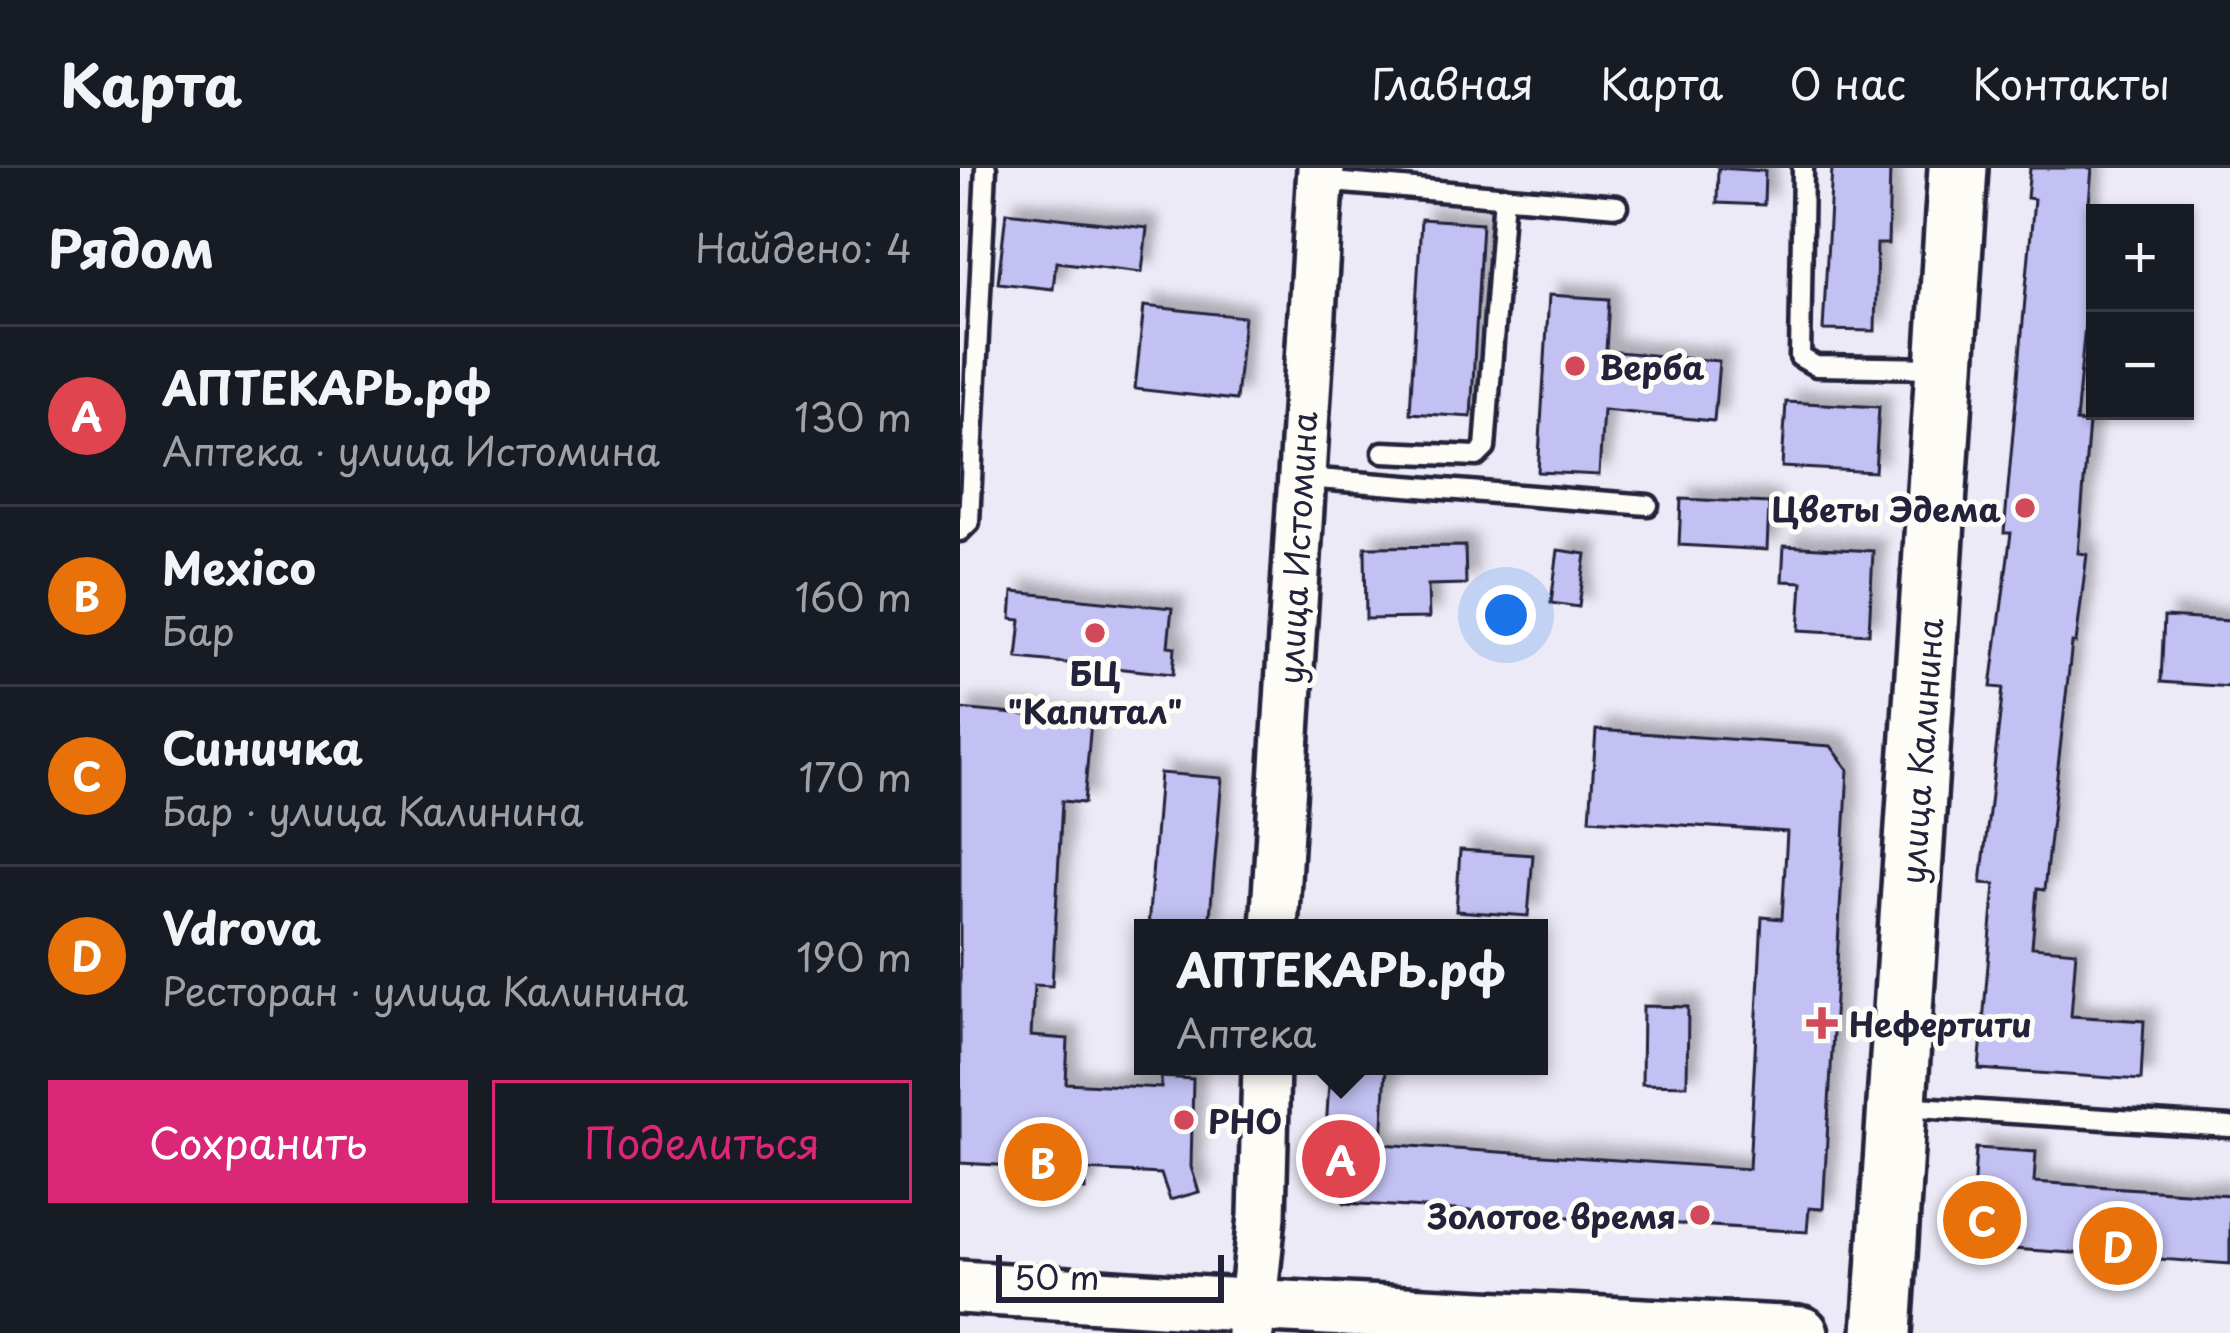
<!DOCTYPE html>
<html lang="ru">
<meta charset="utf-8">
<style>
:root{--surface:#171b24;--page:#20242c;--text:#f1f3f6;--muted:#9ea1a6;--line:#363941;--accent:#db2777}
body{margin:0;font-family:"Playpen Sans",sans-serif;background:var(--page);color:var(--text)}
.controls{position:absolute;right:36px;top:36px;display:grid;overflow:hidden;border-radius:0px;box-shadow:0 3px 9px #0004}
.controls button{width:108px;height:108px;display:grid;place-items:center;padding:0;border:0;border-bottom:3px solid var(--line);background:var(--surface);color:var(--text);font:60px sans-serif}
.scale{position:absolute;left:36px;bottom:30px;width:228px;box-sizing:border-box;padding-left:12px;border:6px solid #22223b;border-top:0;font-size:33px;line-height:42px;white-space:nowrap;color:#22223b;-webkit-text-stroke:9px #fdfcf7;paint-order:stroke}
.you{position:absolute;left:546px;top:447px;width:42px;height:42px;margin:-30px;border:9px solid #fff;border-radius:50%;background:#1a73e8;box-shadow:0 0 0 18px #1a73e833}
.badge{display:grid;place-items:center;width:78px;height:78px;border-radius:50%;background:var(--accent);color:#fff;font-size:39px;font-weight:700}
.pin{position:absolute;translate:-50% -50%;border:6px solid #fff;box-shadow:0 3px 12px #0006}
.popup{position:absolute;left:174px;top:751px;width:414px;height:156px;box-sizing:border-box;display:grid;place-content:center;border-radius:0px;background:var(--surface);filter:drop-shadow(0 3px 9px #0005);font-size:39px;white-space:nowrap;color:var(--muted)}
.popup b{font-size:45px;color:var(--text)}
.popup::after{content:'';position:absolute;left:50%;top:100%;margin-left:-24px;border:24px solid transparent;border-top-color:var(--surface)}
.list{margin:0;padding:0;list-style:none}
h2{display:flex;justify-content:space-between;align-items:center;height:156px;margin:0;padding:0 48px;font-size:51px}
h2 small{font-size:39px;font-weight:400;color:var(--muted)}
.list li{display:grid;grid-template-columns:78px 1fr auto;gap:36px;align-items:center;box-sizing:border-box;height:180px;padding:0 48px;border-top:3px solid var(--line)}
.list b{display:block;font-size:45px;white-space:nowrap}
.list p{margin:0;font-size:39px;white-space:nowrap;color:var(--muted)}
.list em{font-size:39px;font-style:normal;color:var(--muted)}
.actions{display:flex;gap:24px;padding:36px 48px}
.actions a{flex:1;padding:27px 0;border:3px solid var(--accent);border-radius:0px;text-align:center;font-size:42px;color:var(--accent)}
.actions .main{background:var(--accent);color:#fff}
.map{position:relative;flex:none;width:1270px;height:1165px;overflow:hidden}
header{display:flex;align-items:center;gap:72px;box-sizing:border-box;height:168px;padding:0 60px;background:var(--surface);border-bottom:3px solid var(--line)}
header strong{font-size:57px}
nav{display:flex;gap:66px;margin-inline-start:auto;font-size:42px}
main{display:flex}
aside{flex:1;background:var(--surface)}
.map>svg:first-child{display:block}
.building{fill:#c3c1f3;stroke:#22223b;stroke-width:3;filter:url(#shadow)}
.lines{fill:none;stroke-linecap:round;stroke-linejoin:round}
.service-casing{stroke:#22223b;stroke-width:27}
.tertiary-casing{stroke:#22223b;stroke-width:54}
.secondary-casing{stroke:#22223b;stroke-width:60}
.primary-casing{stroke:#22223b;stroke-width:66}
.service{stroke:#fdfcf7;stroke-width:18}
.tertiary{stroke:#fdfcf7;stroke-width:45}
.secondary{stroke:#fdfcf7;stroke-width:51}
.primary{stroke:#fdfcf7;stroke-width:57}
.poi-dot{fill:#d1495b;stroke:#fdfcf7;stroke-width:4.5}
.labels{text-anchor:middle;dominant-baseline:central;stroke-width:10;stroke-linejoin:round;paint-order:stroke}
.poi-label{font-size:33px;font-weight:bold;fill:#22223b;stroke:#fdfcf7;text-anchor:start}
.street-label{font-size:33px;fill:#22223b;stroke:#fdfcf7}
</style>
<header>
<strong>Карта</strong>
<nav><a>Главная</a><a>Карта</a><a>О нас</a><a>Контакты</a></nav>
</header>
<main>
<aside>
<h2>Рядом<small>Найдено: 4</small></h2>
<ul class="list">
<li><span class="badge" style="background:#e0444e">A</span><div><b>АПТЕКАРЬ.рф</b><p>Аптека · улица Истомина</p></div><em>130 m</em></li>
<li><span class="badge" style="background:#e8710a">B</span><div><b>Mexico</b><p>Бар</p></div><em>160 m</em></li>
<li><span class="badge" style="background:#e8710a">C</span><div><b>Синичка</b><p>Бар · улица Калинина</p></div><em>170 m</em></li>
<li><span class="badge" style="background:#e8710a">D</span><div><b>Vdrova</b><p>Ресторан · улица Калинина</p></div><em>190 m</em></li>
</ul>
<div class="actions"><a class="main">Сохранить</a><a>Поделиться</a></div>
</aside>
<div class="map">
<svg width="1270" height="1165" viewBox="0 0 1270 1165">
<defs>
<filter id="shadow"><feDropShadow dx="11" dy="-11" stdDeviation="6" flood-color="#0004"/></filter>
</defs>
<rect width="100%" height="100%" fill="#eceaf6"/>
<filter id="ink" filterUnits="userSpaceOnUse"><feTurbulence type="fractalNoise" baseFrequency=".00833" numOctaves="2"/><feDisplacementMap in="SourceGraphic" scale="24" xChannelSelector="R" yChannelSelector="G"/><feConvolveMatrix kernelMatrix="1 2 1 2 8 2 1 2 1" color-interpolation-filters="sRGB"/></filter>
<g filter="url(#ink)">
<path class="building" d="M 758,0 L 805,3 L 804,37 L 757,35 Z
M 872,0 L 930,0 L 928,76 L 917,76 L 915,163 L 863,162 Z
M 1070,0 L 1132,0 L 1126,71 L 1133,71 L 1116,254 L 1129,255 L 1118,385 L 1127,386 L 1116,475 L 1112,475 L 1084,722 L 1077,721 L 1072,779 L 1116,783 L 1111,848 L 1184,853 L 1181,912 L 1019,901 L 1035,716 L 1021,715 L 1043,520 L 1031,519 L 1051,365 L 1044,365 L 1074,31 L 1067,30 Z
M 46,44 L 187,60 L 182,104 L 96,94 L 93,121 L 38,115 Z
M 461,51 L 522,55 L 511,249 L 450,245 Z
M 589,127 L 649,131 L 646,183 L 759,193 L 754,253 L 643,242 L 639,307 L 578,304 Z
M 184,138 L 284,149 L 276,232 L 175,221 Z
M 826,234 L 919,239 L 915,304 L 822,299 Z
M 721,331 L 809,335 L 807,382 L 719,377 Z
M 505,378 L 506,416 L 468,417 L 469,450 L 406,451 L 405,379 Z
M 824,378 L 913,383 L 909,466 L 839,462 L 842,414 L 822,413 Z
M 598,382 L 626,386 L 619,439 L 591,435 Z
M 53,424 L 212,440 L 208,478 L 215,479 L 213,506 L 57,490 L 61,452 L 51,451 Z
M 1204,449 L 1270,453 L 1270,519 L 1201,514 Z
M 0,541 L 131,553 L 124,635 L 102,633 L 92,818 L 74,817 L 71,868 L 108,871 L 106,915 L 201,920 L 201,909 L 233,911 L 231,999 L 239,1024 L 210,1032 L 201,1006 L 125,1002 L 125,1022 L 91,1021 L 92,1000 L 0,995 Z
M 636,562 L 871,578 L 888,601 L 863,1041 L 849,1040 L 847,1064 L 385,1035 L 363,1011 L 370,898 L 426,898 L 422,976 L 789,1001 L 802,749 L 822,751 L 827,664 L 630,651 Z
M 200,605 L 262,610 L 249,760 L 188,760 Z
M 500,682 L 573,687 L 568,748 L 496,743 Z
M 683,838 L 728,839 L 727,917 L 682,916 Z
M 1016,980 L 1076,984 L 1074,1014 L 1270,1027 L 1270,1096 L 1010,1078 Z"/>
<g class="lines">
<defs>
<path id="service" d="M 843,0 L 840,189 L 856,198 L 980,200
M 360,13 L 657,38
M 423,284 L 517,288 L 525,280 L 544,28
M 345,310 L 688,337
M 0,363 L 9,354 L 26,0
M 942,938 L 1270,959"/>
<path id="tertiary" d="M 314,760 L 361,0
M 290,1165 L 302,1048 L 306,898"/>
<path id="secondary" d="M 0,1119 L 247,1135 L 842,1165"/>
<path id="primary" d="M 922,1165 L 998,0"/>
</defs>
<use href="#service" class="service-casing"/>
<use href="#tertiary" class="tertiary-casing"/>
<use href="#secondary" class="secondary-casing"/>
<use href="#primary" class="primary-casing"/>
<use href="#service" class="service"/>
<use href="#tertiary" class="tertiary"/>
<use href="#secondary" class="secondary"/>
<use href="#primary" class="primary"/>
</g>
</g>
<g class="poi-dot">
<circle cx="615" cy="198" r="12"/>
<circle cx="1065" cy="340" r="12"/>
<circle cx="135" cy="465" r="12"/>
<path d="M856 837h12v12h12v12h-12v12h-12v-12h-12v-12h12z"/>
<circle cx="224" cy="952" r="12"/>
<circle cx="740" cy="1047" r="12"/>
</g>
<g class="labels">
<g class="poi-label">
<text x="639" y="198">Верба</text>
<text x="1041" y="340" text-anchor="end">Цветы Эдема</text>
<text x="135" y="504" text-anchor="middle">БЦ<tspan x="135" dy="38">"Капитал"</tspan></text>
<text x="889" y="855">Нефертити</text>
<text x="248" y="952">PHO</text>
<text x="716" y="1047" text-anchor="end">Золотое время</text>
</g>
<g class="street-label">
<text transform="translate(336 380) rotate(-87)">улица Истомина</text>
<text transform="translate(960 583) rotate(-86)">улица Калинина</text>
</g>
</g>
</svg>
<div class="controls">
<button>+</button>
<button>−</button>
</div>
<div class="scale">50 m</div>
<div class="you"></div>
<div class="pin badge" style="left:381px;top:991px;background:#e0444e">A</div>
<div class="popup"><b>АПТЕКАРЬ.рф</b>Аптека</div>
<div class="pin badge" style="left:83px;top:994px;background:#e8710a">B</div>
<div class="pin badge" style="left:1022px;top:1052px;background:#e8710a">C</div>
<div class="pin badge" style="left:1158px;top:1078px;background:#e8710a">D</div>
</div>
</main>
